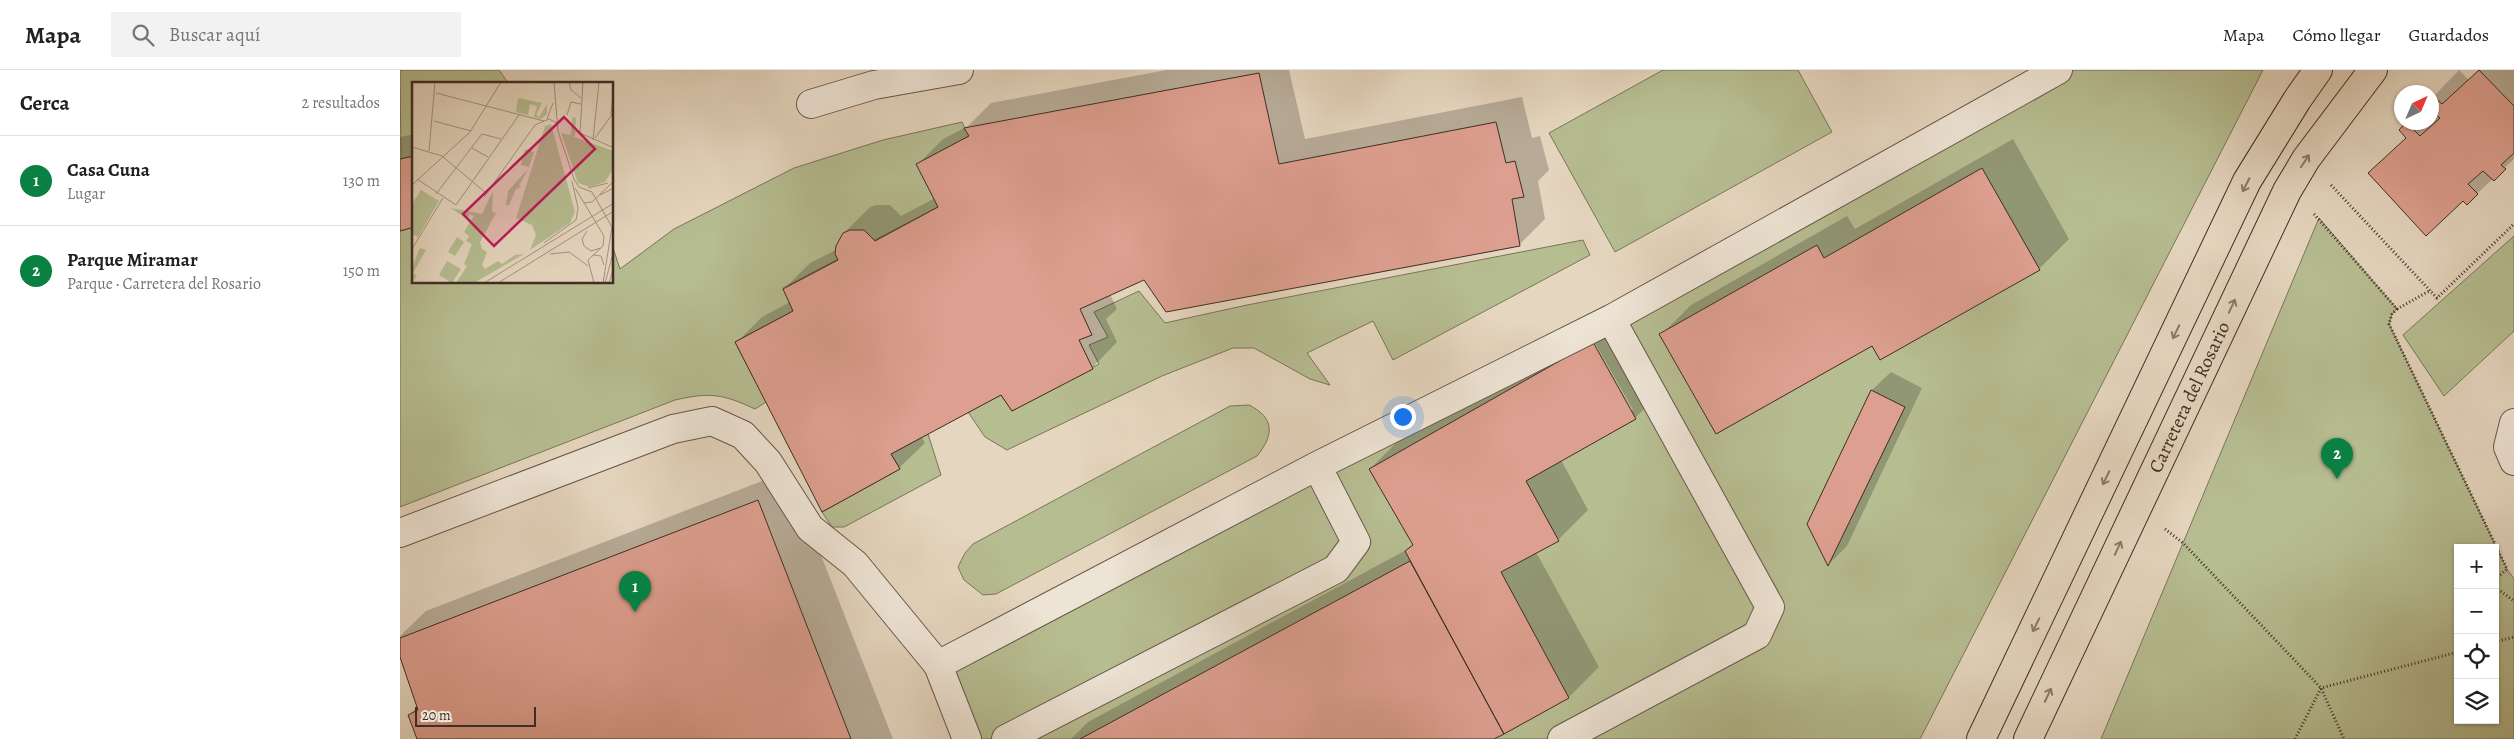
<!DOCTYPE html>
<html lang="es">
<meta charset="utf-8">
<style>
:root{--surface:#fff;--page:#f2f2f2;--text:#202124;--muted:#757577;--line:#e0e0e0;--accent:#0b8043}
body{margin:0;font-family:Alegreya,serif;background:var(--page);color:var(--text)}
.controls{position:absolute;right:15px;bottom:15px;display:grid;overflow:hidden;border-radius:0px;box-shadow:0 1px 4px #0004}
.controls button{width:45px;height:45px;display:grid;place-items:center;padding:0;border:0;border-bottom:1px solid var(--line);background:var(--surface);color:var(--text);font:25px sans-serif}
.compass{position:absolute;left:1994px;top:15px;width:45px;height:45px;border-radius:50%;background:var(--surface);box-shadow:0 1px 4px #0004;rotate:44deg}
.scale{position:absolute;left:15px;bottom:12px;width:121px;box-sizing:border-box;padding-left:5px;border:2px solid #3f2d26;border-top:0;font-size:14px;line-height:18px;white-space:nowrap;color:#3f2d26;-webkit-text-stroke:4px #eee4d5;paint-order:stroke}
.you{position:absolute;left:1002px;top:346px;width:18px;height:18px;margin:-12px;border:4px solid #fff;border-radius:50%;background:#1a73e8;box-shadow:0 0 0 8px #1a73e833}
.badge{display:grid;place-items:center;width:32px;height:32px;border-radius:50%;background:var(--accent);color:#fff;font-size:16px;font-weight:700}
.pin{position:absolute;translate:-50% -41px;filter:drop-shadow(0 1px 2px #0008)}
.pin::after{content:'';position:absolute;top:26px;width:18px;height:15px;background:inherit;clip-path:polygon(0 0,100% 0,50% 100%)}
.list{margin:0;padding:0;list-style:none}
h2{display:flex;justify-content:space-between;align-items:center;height:65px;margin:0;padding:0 20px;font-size:21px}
h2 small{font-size:16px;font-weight:400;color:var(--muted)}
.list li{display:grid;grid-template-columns:32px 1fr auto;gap:15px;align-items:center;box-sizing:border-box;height:90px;padding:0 20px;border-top:1px solid var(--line)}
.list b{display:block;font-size:19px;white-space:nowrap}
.list p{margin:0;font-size:16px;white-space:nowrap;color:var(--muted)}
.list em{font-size:16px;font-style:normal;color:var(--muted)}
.icon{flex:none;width:28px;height:28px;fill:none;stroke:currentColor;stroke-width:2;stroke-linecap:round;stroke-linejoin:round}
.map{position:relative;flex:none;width:2114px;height:669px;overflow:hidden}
header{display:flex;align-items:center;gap:30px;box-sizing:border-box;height:70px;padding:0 25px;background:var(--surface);border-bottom:1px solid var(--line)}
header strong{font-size:24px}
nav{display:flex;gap:28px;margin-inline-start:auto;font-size:18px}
.search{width:350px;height:45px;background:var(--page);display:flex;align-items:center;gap:12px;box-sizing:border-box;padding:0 18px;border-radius:0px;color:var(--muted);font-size:19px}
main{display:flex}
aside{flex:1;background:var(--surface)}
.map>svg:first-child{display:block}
.green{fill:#b6bd91;stroke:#7a755c;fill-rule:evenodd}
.shadow{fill:#0003;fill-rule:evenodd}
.building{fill:#dd9f8f;stroke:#3f2d26}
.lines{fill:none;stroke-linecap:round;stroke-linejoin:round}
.minor-casing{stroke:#68574c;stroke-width:30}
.major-casing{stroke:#3f2d26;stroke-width:30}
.path{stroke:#3f2d26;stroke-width:3;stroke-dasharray:1 2.5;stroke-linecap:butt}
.minor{stroke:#eee4d5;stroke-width:28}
.major{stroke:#e5d6bf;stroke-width:28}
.oneway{stroke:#8a796b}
.labels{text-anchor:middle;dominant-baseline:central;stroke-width:4;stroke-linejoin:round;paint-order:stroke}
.street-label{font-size:19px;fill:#3f2d26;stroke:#eee4d5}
.inset-road{fill:none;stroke:#a39282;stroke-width:1}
.view{fill:#c2185b;fill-opacity:0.15;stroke:#c2185b;stroke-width:2.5}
.inset-edge{fill:none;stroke:#3f2d26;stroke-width:2.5}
</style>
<header>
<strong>Mapa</strong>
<div class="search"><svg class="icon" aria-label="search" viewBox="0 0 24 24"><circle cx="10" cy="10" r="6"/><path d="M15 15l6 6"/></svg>Buscar aquí</div>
<nav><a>Mapa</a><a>Cómo llegar</a><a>Guardados</a></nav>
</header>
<main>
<aside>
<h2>Cerca<small>2 resultados</small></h2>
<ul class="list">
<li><span class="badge">1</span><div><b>Casa Cuna</b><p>Lugar</p></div><em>130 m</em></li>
<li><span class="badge">2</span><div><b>Parque Miramar</b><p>Parque · Carretera del Rosario</p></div><em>150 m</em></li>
</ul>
</aside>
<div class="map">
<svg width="2114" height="669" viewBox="0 0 2114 669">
<rect width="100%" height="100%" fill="#e5d6bf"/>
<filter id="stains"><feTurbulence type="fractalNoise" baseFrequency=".004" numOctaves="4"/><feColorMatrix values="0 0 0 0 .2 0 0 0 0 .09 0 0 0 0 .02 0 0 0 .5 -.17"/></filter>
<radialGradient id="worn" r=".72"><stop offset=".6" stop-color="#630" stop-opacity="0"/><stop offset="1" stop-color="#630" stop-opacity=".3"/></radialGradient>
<path class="green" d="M 0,0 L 99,0 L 109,14 L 14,14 L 14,86 L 1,89 Z
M 1263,0 L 1398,0 L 1432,62 L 1215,182 L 1149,63 Z
M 1658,0 L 1863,0 L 1520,669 L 567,669 L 538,595 Z
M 562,52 L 569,66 L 517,94 L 538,137 L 383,218 L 393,241 L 335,272 L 366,332 L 355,339 C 323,324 310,322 275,330 L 0,437 L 0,161 L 14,157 L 14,212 L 212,212 L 213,178 L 220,199 L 274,159 L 394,98 L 483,70 Z
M 1919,148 L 1997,239 L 1992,244 L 1989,254 L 2107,499 L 2114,509 L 2114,669 L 1701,669 ZM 2058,478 L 2095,478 L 2095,650 L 2058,650 Z
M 2114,166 L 2114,261 L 2044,326 L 2003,265 Z
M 1183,170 L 1190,185 L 993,290 L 973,251 L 907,283 L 930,315 L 910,309 L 854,278 L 833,278 L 762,306 L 607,380 L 585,367 L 568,342 L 601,325 L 612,341 L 699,294 L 689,275 L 708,267 L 694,242 L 739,221 L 765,253 L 847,235 Z
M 849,335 C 875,348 874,365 857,386 L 596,524 L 583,525 L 564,510 L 558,497 L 565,483 L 573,474 L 830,336 Z
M 528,364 L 541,405 L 444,457 L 432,457 L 422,442 L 500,399 L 491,384 Z"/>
<path class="shadow" d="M 766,0 L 889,0 L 905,69 L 1122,27 L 1132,68 L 1140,66 L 1149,100 L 1138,111 L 1145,149 L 1119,175 L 744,208 L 710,224 L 717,239 L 706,249 L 717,272 L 692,298 L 602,323 L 521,366 L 525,373 L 499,398 L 336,273 L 362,247 L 390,232 L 384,219 L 410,193 L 436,180 L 444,163 L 470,137 L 477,135 L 490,135 L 501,146 L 535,128 L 518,94 L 543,69 L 568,56 L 591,33 Z
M 2059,0 L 2069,10 L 2079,0 L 2114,0 L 2114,89 L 2067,133 L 2063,129 L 1970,103 L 2007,67 L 2001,60 L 2008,52 L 2032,52 L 2032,28 Z
M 14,64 L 14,156 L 0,159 L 0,67 Z
M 1613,69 L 1669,169 L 1639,199 L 1472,274 L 1261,265 L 1291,235 L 1447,146 L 1455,159 Z
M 1223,243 L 1265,318 L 1235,348 L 1161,390 L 1188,440 L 1158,470 L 1136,482 L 1199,597 L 1169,627 L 1091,669 L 671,669 L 688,652 L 1008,479 L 1014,474 L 970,399 L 1000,369 ZM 1191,266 L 1233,340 L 1230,340 L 1189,268 Z
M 1491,302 L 1522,318 L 1447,476 L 1429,494 L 1408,454 L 1472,320 Z
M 388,401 L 493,669 L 19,669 L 9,645 L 18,636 L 0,583 L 0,566 L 26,541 Z"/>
<path class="building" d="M 2079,0 L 2114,36 L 2114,83 L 2101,95 L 2106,99 L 2094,111 L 2083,101 L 2068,114 L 2078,124 L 2067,135 L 2063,131 L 2026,166 L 1968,103 L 2006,68 L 1999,60 L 2006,52 L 2020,66 L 2040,48 L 2032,41 L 2032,25 L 2042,34 Z
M 859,3 L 879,94 L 1096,52 L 1106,93 L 1115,91 L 1124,127 L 1112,129 L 1120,176 L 766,242 L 744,210 L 680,239 L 692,265 L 679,270 L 693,299 L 612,341 L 601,325 L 491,384 L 500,399 L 422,442 L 335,272 L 393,241 L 383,219 L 438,190 L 435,184 L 436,176 L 443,163 L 450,160 L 464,160 L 475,171 L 538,137 L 516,94 L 569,66 L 564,58 Z
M 14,86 L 14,157 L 0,161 L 0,89 Z
M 1582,98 L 1640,200 L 1480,290 L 1472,276 L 1316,364 L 1259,264 L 1417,175 L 1424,188 Z
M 1193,272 L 1236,349 L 1126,411 L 1159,471 L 1101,502 L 1169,628 L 1104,664 L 1005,481 L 1013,475 L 969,399 Z
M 1471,320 L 1505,337 L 1428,496 L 1407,454 Z
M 358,430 L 451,669 L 17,669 L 8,645 L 18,640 L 0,587 L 0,568 Z
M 1010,491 L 1104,664 L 1094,669 L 680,669 Z"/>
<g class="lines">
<defs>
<path id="minor" d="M 411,34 L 474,15 L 559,0
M 2114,353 L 2108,377 L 2114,391
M 0,463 L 273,359 L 312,351 L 343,365 L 368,392 L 410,458 L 455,494 L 538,595 L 567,669
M 538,595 L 917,396 L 1211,249 L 1658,0
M 606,669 L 936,499 L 956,472 L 917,396
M 1162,669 L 1357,565 L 1370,537 L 1211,249"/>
<g id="major">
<path d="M 1581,669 L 1847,111 L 1897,30 L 1918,0"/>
<path id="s1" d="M 1628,669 L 1887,121 L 1906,89 L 1973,0"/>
</g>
</defs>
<use href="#minor" class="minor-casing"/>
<use href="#major" class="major-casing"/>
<path class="path" d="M 1931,115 L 2037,228 L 2114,154
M 1914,144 L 1997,239 L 1992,244 L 1989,254 L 2107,499 L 2095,510
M 1997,239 L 2031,220
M 1765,459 L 1783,473 L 1921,618 L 1944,669
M 2095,517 L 2114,531
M 2095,572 L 2114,567
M 1895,669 L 1921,618 L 2058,582"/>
<use href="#minor" class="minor"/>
<use href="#major" class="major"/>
</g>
<defs><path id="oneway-shaft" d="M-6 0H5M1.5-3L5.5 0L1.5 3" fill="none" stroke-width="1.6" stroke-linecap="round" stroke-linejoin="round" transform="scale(1.25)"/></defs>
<g class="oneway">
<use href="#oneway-shaft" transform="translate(1905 91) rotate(-56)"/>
<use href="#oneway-shaft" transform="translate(1846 115) rotate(117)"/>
<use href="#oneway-shaft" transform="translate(1832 236) rotate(-65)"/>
<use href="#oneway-shaft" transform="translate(1776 262) rotate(116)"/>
<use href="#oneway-shaft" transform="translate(1706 408) rotate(116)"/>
<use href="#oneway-shaft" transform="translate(1718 478) rotate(-65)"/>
<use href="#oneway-shaft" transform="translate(1636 555) rotate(116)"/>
<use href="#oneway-shaft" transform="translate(1648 625) rotate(-65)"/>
</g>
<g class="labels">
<g class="street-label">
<text stroke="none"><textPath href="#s1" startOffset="378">Carretera del Rosario</textPath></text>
</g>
</g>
<g transform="translate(12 12)">
<rect width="201" height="201" fill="#e5d6bf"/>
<path d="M 106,16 L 130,21 L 124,33 L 127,35 L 135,22 L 135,32 L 129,37 L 122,35 L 125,24 L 118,22 L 116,33 L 104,30 ZM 160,35 L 164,36 L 163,54 L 160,54 L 201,69 L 201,87 L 193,100 L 178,105 L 166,101 L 149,51 L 159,53 ZM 139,42 L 163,130 L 158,141 L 118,168 L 124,153 L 120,143 L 104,136 L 133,44 ZM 113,67 L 122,70 L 117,85 L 109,83 ZM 116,87 L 107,104 L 110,105 L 104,107 L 97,123 L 94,123 L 96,109 ZM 9,108 L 27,119 L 6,155 L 0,152 L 0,122 ZM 81,109 L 80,130 L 84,131 L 68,160 L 70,167 L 75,170 L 70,183 L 73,187 L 86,179 L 90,182 L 103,173 L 112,172 L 62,201 L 44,201 L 55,184 L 52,182 L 60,162 L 54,159 L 57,154 L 52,150 L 62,134 L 58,132 L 55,137 L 39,126 L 70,132 ZM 45,155 L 52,160 L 43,174 L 36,170 ZM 8,166 L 14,168 L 1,191 L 5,194 L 0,201 L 0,185 ZM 35,179 L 49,187 L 40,201 L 27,193 Z" fill="#b6bd91"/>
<path class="inset-road" d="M 142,0 L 146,49 L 162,97 L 167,105 L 180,110 L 200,145 L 191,201M 157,0 L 159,8 L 169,16M 171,0 L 168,51 L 202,66M 24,11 L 132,39M 155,33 L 159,20 L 169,22M 199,33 L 202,2M 135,37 L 141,21M 22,39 L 59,49M 183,56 L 202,30M 181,58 L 187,0M 0,65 L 30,74 L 74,111M 60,66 L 76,75M 17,69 L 23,0M 5,97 L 44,123 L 107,33M 0,103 L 58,50 L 89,0M 163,106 L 192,154 L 191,164 L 176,178 L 182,201M 176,106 L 196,101M 24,112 L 70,52 L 89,57M 188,113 L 202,106M 72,115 L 123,43 L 137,37 L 145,41M 172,121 L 180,120 L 202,99M 175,149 L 170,157 L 172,164 L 179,169 L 189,166M 132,161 L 164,138 L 166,126 L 160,99M 0,167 L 31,116M 138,172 L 157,170 L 176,184M 181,173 L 189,174 L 192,183M 72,201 L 202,121M 86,201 L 202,129M 193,201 L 202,168M 197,201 L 202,184"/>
<path class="view" d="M 152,35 L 183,67 L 82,164 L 51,132 Z"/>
<rect width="201" height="201" class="inset-edge"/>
</g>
<rect width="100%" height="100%" filter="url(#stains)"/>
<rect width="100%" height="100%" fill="url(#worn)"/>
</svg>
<div class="controls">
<button>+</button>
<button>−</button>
<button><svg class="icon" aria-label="locate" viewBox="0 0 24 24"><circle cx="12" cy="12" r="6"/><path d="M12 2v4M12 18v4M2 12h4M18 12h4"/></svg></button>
<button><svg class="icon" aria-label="layers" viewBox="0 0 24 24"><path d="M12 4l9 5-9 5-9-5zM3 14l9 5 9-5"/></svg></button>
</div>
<svg class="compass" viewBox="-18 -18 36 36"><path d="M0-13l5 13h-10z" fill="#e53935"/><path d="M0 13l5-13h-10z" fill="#757577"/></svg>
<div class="scale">20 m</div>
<div class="you"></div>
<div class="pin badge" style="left:235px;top:542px">1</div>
<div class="pin badge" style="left:1937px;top:409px">2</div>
</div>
</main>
